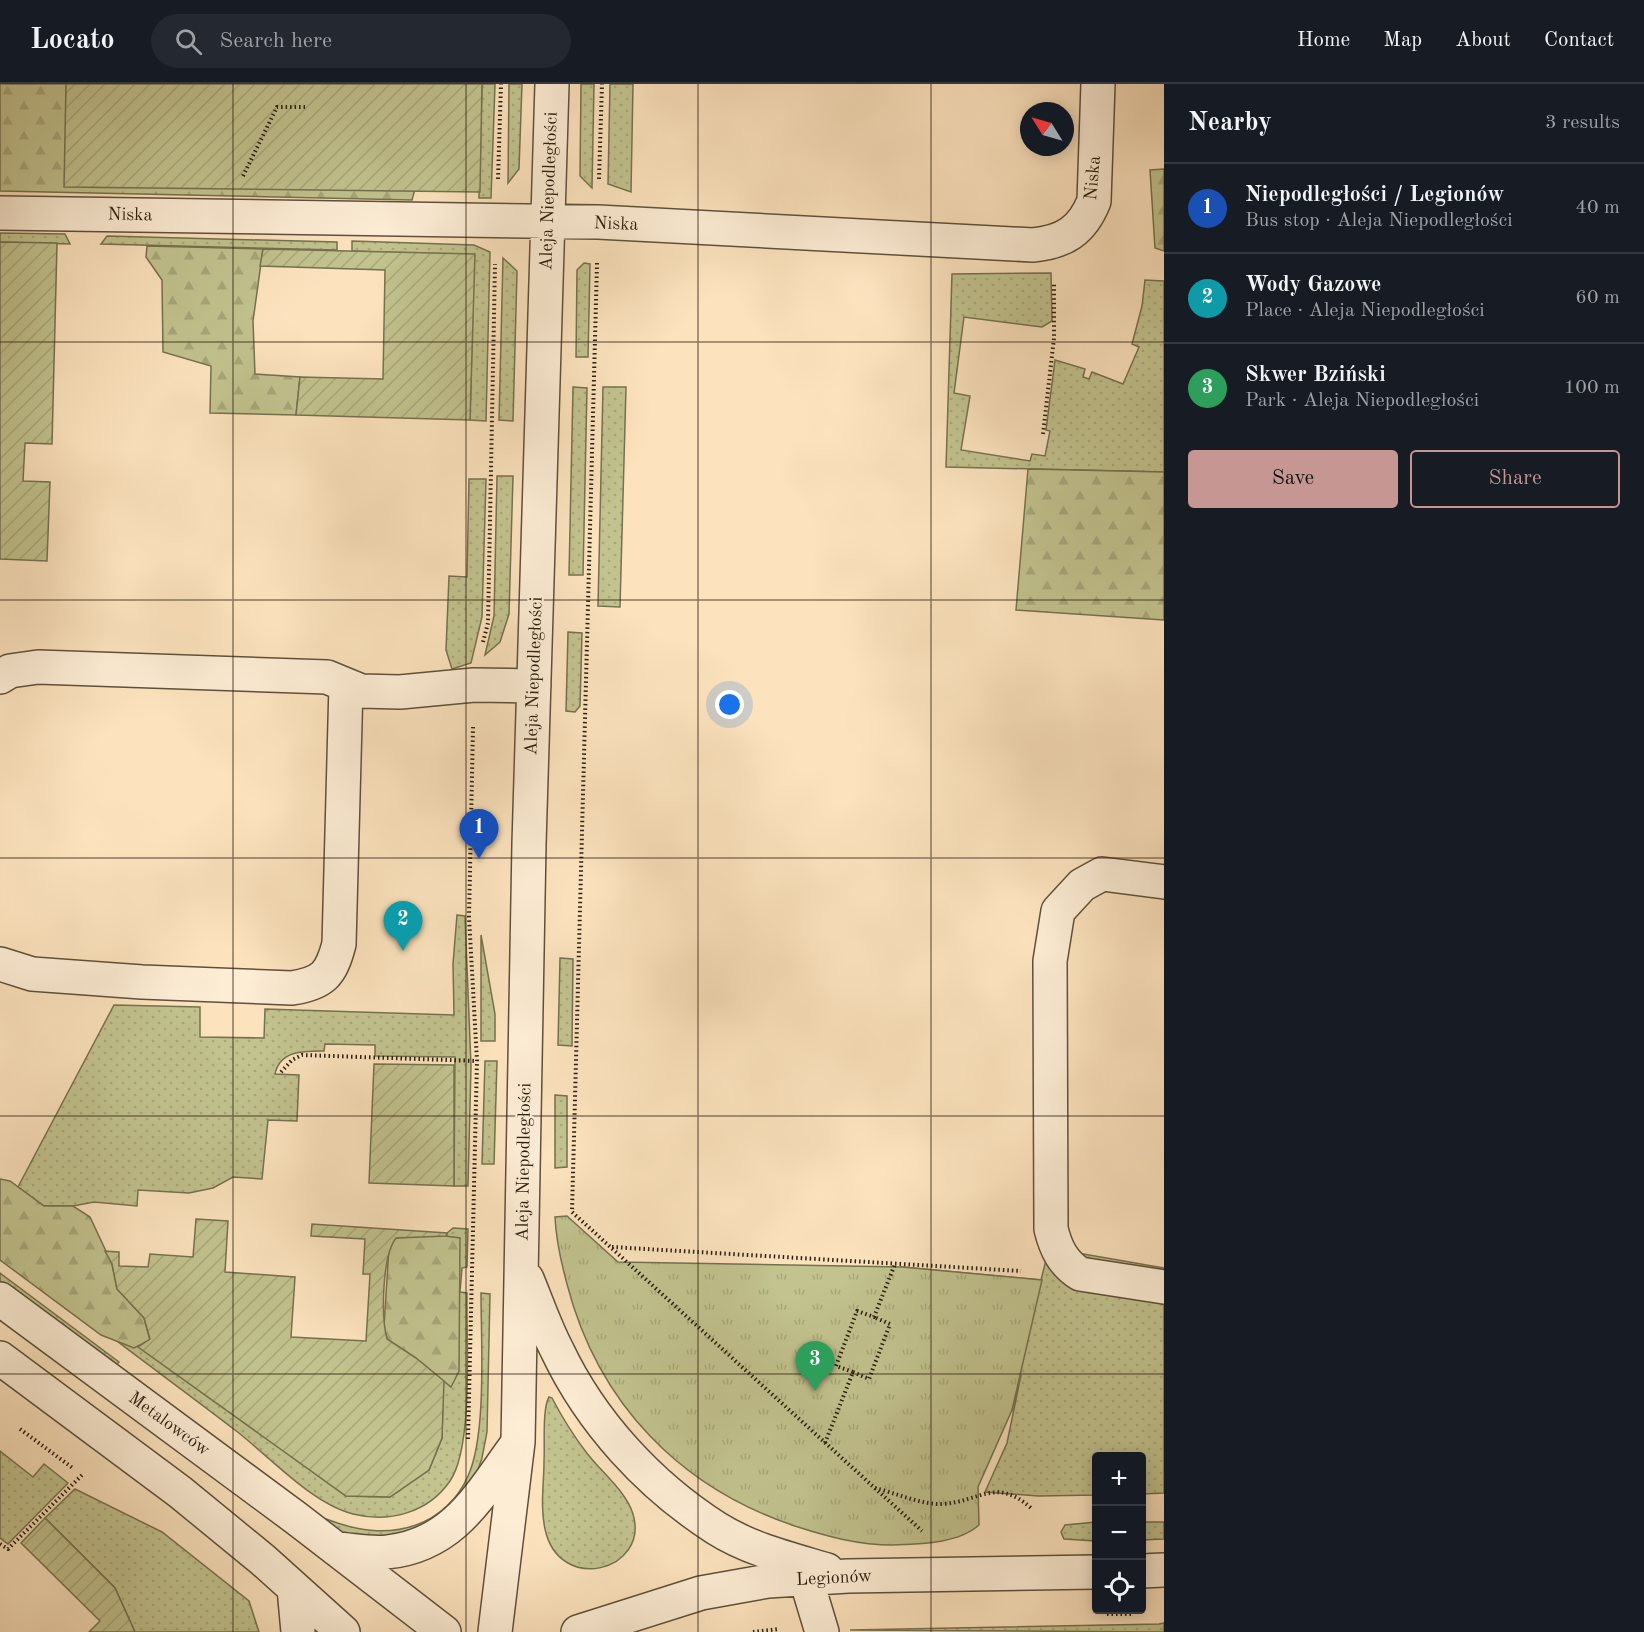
<!DOCTYPE html>
<meta charset="utf-8">
<style>
:root{--surface:#171b24;--page:#242831;--text:#f1f3f6;--muted:#9ea1a6;--line:#363941;--accent:#c59692}
body{margin:0;font-family:"Old Standard TT",serif;background:var(--page);color:var(--text)}
.controls{position:absolute;right:18px;bottom:18px;display:grid;overflow:hidden;border-radius:6px;box-shadow:0 3px 15px #0003}
.controls button{width:54px;height:54px;display:grid;place-items:center;padding:0;border:0;border-bottom:2px solid var(--line);background:var(--surface);color:var(--text);font:30px sans-serif}
.compass{position:absolute;left:1020px;top:18px;width:54px;height:54px;border-radius:50%;background:var(--surface);box-shadow:0 3px 15px #0003;rotate:307deg}
.you{position:absolute;left:730px;top:621px;width:21px;height:21px;margin:-15px;border:4px solid #fff;border-radius:50%;background:#1a73e8;box-shadow:0 0 0 9px #1a73e833}
.badge{display:grid;place-items:center;width:39px;height:39px;border-radius:50%;background:var(--accent);color:#fff;font-size:20px;font-weight:700}
.pin{position:absolute;translate:-50% -50px;filter:drop-shadow(0 2px 3px #0008)}
.pin::after{content:'';position:absolute;top:32px;width:21px;height:18px;background:inherit;clip-path:polygon(0 0,100% 0,50% 100%)}
.list{margin:0;padding:0;list-style:none}
h2{display:flex;justify-content:space-between;align-items:center;height:78px;margin:0;padding:0 24px;font-size:26px}
h2 small{font-size:20px;font-weight:400;color:var(--muted)}
.list li{display:grid;grid-template-columns:39px 1fr auto;gap:18px;align-items:center;box-sizing:border-box;height:90px;padding:0 24px;border-top:2px solid var(--line)}
.list b{display:block;font-size:22px;white-space:nowrap}
.list p{margin:0;font-size:20px;white-space:nowrap;color:var(--muted)}
.list em{font-size:20px;font-style:normal;color:var(--muted)}
.actions{display:flex;gap:12px;padding:18px 24px}
.actions a{flex:1;padding:14px 0;border:2px solid var(--accent);border-radius:6px;text-align:center;font-size:21px;color:var(--accent)}
.actions .main{background:var(--accent);color:#111}
.icon{flex:none;width:33px;height:33px;fill:none;stroke:currentColor;stroke-width:2;stroke-linecap:round;stroke-linejoin:round}
.map{position:relative;flex:none;width:1164px;height:1548px;overflow:hidden}
header{display:flex;align-items:center;gap:36px;box-sizing:border-box;height:84px;padding:0 30px;background:var(--surface);border-bottom:2px solid var(--line)}
header strong{font-size:28px}
nav{display:flex;gap:33px;margin-inline-start:auto;font-size:21px}
.search{width:420px;height:54px;background:var(--page);display:flex;align-items:center;gap:15px;box-sizing:border-box;padding:0 21px;border-radius:33px;color:var(--muted);font-size:22px}
main{display:flex}
aside{flex:1;background:var(--surface)}
.map>svg:first-child{display:block}
.grass{fill:url(#grass-dots);stroke:#76714e;stroke-width:1.5}
.forest{fill:url(#forest-firs);stroke:#76714e;stroke-width:1.5}
.park{fill:url(#park-tufts);stroke:#76714e;stroke-width:1.5}
.garden{fill:url(#garden-furrows);stroke:#76714e;stroke-width:1.5}
.lines{fill:none;stroke-linecap:round;stroke-linejoin:round}
.minor-casing{stroke:#5f503a;stroke-width:36}
.path{stroke:#2b1f0e;stroke-width:4;stroke-dasharray:1.5 3;stroke-linecap:butt}
.minor{stroke:#fdedd5;stroke-width:33}
.grid{fill:none;stroke:#2b1f0e;stroke-width:1.5;stroke-opacity:0.55}
.labels{text-anchor:middle;dominant-baseline:central;stroke-width:4.5;stroke-linejoin:round;paint-order:stroke}
.street-label{font-size:18px;fill:#2b1f0e;stroke:#fdedd5}
</style>
<header>
<strong>Locato</strong>
<div class="search"><svg class="icon" aria-label="search" viewBox="0 0 24 24"><circle cx="10" cy="10" r="6"/><path d="M15 15l6 6"/></svg>Search here</div>
<nav><a>Home</a><a>Map</a><a>About</a><a>Contact</a></nav>
</header>
<main>
<div class="map">
<svg width="1164" height="1548" viewBox="0 0 1164 1548">
<defs>
<pattern id="grass-dots" width="8" height="8" patternUnits="userSpaceOnUse" patternTransform="scale(1.5)"><rect width="8" height="8" fill="#c2c38f"/><path d="M2 2h.1M6 6h.1" fill="none" stroke="#a7a77a" stroke-width="1.8" stroke-linecap="round"/></pattern>
<pattern id="forest-firs" width="22" height="20" patternUnits="userSpaceOnUse" patternTransform="scale(1.5)"><rect width="22" height="20" fill="#c2c38f"/><path d="M5 1l3.5 6h-7zM16 11l3.5 6h-7z" fill="#a7a77a"/></pattern>
<pattern id="park-tufts" width="24" height="20" patternUnits="userSpaceOnUse" patternTransform="scale(1.5)"><rect width="24" height="20" fill="#c2c38f"/><path d="M3 7l-1-3M5 7V3M7 7l1-3M15 17l-1-3M17 17v-4M19 17l1-3" fill="none" stroke="#a7a77a"/></pattern>
<pattern id="garden-furrows" width="10" height="10" patternUnits="userSpaceOnUse" patternTransform="scale(1.5)"><rect width="10" height="10" fill="#c2c38f"/><path d="M-1 1l2-2M0 10L10 0M9 11l2-2" fill="none" stroke="#a7a77a"/></pattern>
</defs>
<rect width="100%" height="100%" fill="#fce3be"/>
<filter id="stains"><feTurbulence type="fractalNoise" baseFrequency=".00333" numOctaves="4"/><feColorMatrix values="0 0 0 0 .2 0 0 0 0 .09 0 0 0 0 .02 0 0 0 .5 -.17"/></filter>
<radialGradient id="worn" r=".72"><stop offset=".6" stop-color="#630" stop-opacity="0"/><stop offset="1" stop-color="#630" stop-opacity=".3"/></radialGradient>
<path class="grass" d="M 482,0 L 495,0 L 491,114 L 479,114 Z
M 509,0 L 522,0 L 519,85 L 508,99 Z
M 581,0 L 594,0 L 592,104 L 580,92 Z
M 610,0 L 633,0 L 631,108 L 608,100 Z
M 0,149 L 65,150 L 70,160 L 0,158 Z
M 107,152 L 337,158 L 337,166 L 101,160 Z
M 352,157 L 474,161 L 490,168 L 486,337 L 470,336 L 474,171 L 352,167 Z
M 503,174 L 517,187 L 513,337 L 499,336 Z
M 584,179 L 590,180 L 588,273 L 576,273 L 577,186 Z
M 1051,189 L 1052,237 L 1042,243 L 964,233 L 954,309 L 970,312 L 961,366 L 1030,377 L 1032,370 L 1045,372 L 1050,347 L 1046,346 L 1055,276 L 1085,285 L 1083,293 L 1089,295 L 1092,288 L 1123,300 L 1139,263 L 1132,260 L 1142,222 L 1145,196 L 1164,197 L 1164,388 L 946,383 L 952,190 Z
M 573,303 L 587,304 L 583,491 L 569,491 Z
M 603,303 L 626,303 L 620,523 L 598,522 Z
M 497,392 L 513,392 L 509,530 L 500,558 L 485,571 L 494,532 Z
M 469,395 L 486,395 L 482,533 L 471,579 L 452,585 L 446,566 L 449,492 L 467,493 Z
M 568,548 L 582,549 L 580,622 L 575,628 L 566,627 Z
M 457,831 L 465,832 L 471,982 L 468,1102 L 454,1102 L 455,973 L 375,972 L 375,961 L 325,960 L 324,967 C 305,967 280,966 275,990 L 299,991 L 297,1037 L 268,1036 L 262,1095 L 233,1093 L 213,1104 L 189,1109 L 138,1106 L 137,1122 L 94,1118 L 73,1122 L 44,1122 L 18,1103 L 114,921 L 200,923 L 200,953 L 264,954 L 265,925 L 454,931 L 453,880 Z
M 481,851 L 495,930 L 495,957 L 481,957 Z
M 560,874 L 573,875 L 572,962 L 558,961 Z
M 485,977 L 497,977 L 494,1080 L 482,1080 Z
M 555,1011 L 567,1012 L 567,1083 L 555,1084 Z
M 453,1144 L 468,1145 L 467,1183 L 462,1184 L 460,1208 L 467,1209 C 466,1254 474,1362 450,1397 C 428,1429 389,1439 353,1430 C 312,1420 269,1372 235,1346 C 156,1285 74,1229 0,1161 L 346,1412 L 390,1413 L 429,1386 L 442,1354 L 447,1149 Z
M 1049,1164 L 1164,1184 L 1164,1409 L 1142,1410 L 1142,1372 L 1096,1372 L 1096,1411 L 1038,1412 L 985,1408 L 1007,1359 L 1021,1291 L 1012,1326 L 902,1183 L 1041,1196 Z
M 0,1189 L 119,1278 L 115,1282 L 0,1197 Z
M 481,1209 L 490,1210 L 487,1348 L 482,1374 L 476,1391 L 439,1437 L 390,1453 L 345,1450 L 332,1446 L 324,1439 L 326,1435 C 355,1446 385,1452 416,1441 C 439,1433 458,1415 468,1392 C 487,1351 481,1256 481,1209 Z
M 549,1313 L 552,1314 C 562,1333 573,1351 586,1368 C 600,1387 626,1407 633,1430 C 650,1487 559,1511 545,1445 C 540,1423 544,1399 544,1377 C 545,1361 542,1325 549,1313 Z
M 0,1367 L 33,1393 L 44,1380 L 68,1399 L 8,1460 L 0,1454 Z
M 75,1405 L 162,1448 L 249,1517 L 259,1548 L 135,1548 L 115,1504 L 45,1434 Z
M 1096,1438 L 1096,1457 L 1064,1455 L 1061,1448 L 1065,1441 Z
M 1142,1438 L 1164,1438 L 1164,1455 L 1142,1456 Z
M 1164,1539 L 1164,1548 L 850,1546 L 1159,1540 Z"/>
<path class="forest" d="M 0,0 L 210,0 L 417,98 L 412,116 L 0,107 Z
M 1164,85 L 1164,167 L 1155,164 L 1150,86 Z
M 147,162 L 263,165 L 253,237 L 255,290 L 300,293 L 296,331 L 210,329 L 211,282 L 163,268 L 162,196 L 146,173 Z
M 1028,385 L 1164,388 L 1164,536 L 1016,526 Z
M 0,1095 L 10,1097 L 44,1122 L 73,1122 L 90,1133 L 112,1180 L 117,1205 L 144,1234 L 150,1256 L 134,1264 L 101,1251 L 0,1176 Z
M 438,1151 L 460,1154 L 459,1287 L 451,1303 L 416,1274 L 387,1255 L 384,1242 L 389,1163 L 396,1154 Z"/>
<path class="park" d="M 567,1132 L 618,1178 L 902,1183 L 1042,1196 L 1012,1326 L 978,1403 L 979,1441 C 958,1460 918,1460 892,1461 C 859,1461 829,1453 798,1443 C 681,1405 598,1320 567,1200 C 561,1178 556,1156 555,1133 Z"/>
<path class="garden" d="M 66,0 L 482,0 L 480,108 L 64,103 Z
M 0,158 L 57,159 L 52,360 L 25,359 L 23,397 L 50,398 L 47,477 L 0,475 Z
M 263,165 L 475,170 L 470,336 L 296,331 L 300,293 L 383,295 L 385,186 L 260,182 Z
M 374,980 L 454,981 L 454,1102 L 369,1099 Z
M 196,1135 L 228,1137 L 225,1188 L 295,1193 L 291,1253 L 366,1257 L 370,1190 L 363,1190 L 365,1155 L 311,1152 L 312,1140 L 447,1149 L 446,1152 L 396,1154 C 382,1172 381,1233 387,1255 L 416,1274 L 444,1297 L 442,1354 L 429,1386 L 390,1413 L 346,1412 L 138,1263 L 150,1255 L 144,1234 L 117,1205 L 112,1180 L 105,1167 L 119,1168 L 119,1182 L 148,1183 L 150,1170 L 193,1173 Z
M 45,1434 L 115,1504 L 135,1548 L 89,1548 L 100,1537 L 21,1459 Z"/>
<g class="lines">
<defs>
<path id="minor" d="M 0,129 L 598,138 L 1033,161 C 1064,158 1082,147 1094,117 L 1098,0
M 0,593 L 10,587 L 38,583 L 327,593 L 361,607 L 400,608 L 474,601 L 534,602
M 1164,798 L 1102,790 L 1082,801 L 1058,827 L 1050,877 L 1051,1145 C 1056,1165 1063,1179 1080,1190 L 1164,1203
M 0,880 L 32,890 L 142,898 L 292,904 C 324,899 331,890 339,860 L 346,601
M 527,1195 C 537,1219 545,1243 557,1266 C 591,1338 649,1401 716,1444 C 749,1465 790,1475 827,1486
M 0,1215 L 296,1434 L 444,1548
M 0,1274 L 180,1408 L 263,1476 L 343,1548
M 336,1465 C 353,1466 371,1470 387,1468 C 455,1461 480,1410 517,1360
M 1142,1487 L 1164,1486
M 806,1495 L 822,1548
M 294,1504 L 298,1548
M 495,1548 L 518,1358 L 529,760 L 552,0
M 578,1548 L 701,1509 L 768,1497 L 848,1492 L 1096,1488"/>
</defs>
<use href="#minor" class="minor-casing"/>
<path class="path" d="M 243,92 L 277,23 L 305,23
M 498,95 L 501,0
M 599,95 L 602,0
M 597,179 L 572,1128 L 922,1447
M 1043,350 L 1054,254 L 1054,199
M 483,558 L 488,539 L 495,180
M 281,988 L 292,976 L 302,971 L 477,977
M 612,1163 L 1021,1187
M 853,1288 L 869,1295 L 890,1240 L 874,1233
M 20,1345 L 74,1385
M 468,1355 L 477,977 L 469,833 L 473,643
M 825,1359 L 853,1288 L 836,1282 L 857,1227 L 874,1233 L 895,1180
M 875,1404 C 896,1409 921,1421 943,1420 C 981,1417 996,1393 1031,1424
M 0,1460 L 8,1465 L 83,1390
M 1107,1530 L 1132,1530
M 753,1548 L 779,1545"/>
<use href="#minor" class="minor"/>
</g>
<path class="grid" d="M 233,0 L 233,1548M 466,0 L 466,1548M 698,0 L 698,1548M 931,0 L 931,1548M 0,258 L 1164,258M 0,516 L 1164,516M 0,774 L 1164,774M 0,1032 L 1164,1032M 0,1290 L 1164,1290"/>
<g class="labels">
<g class="street-label">
<text transform="translate(1093 94) rotate(-85)">Niska</text>
<text transform="translate(549 107) rotate(-88)">Aleja Niepodległości</text>
<text transform="translate(130 131) rotate(1)">Niska</text>
<text transform="translate(616 140) rotate(2)">Niska</text>
<text transform="translate(534 592) rotate(-88)">Aleja Niepodległości</text>
<text transform="translate(524 1078) rotate(-89)">Aleja Niepodległości</text>
<text transform="translate(169 1340) rotate(36)">Metalowców</text>
<text transform="translate(834 1494) rotate(-3)">Legionów</text>
</g>
</g>
<rect width="100%" height="100%" filter="url(#stains)"/>
<rect width="100%" height="100%" fill="url(#worn)"/>
</svg>
<div class="controls">
<button>+</button>
<button>−</button>
<button><svg class="icon" aria-label="locate" viewBox="0 0 24 24"><circle cx="12" cy="12" r="6"/><path d="M12 2v4M12 18v4M2 12h4M18 12h4"/></svg></button>
</div>
<svg class="compass" viewBox="-18 -18 36 36"><path d="M0-13l5 13h-10z" fill="#e53935"/><path d="M0 13l5-13h-10z" fill="#9ea1a6"/></svg>
<div class="you"></div>
<div class="pin badge" style="left:479px;top:775px;background:#1a4fb4">1</div>
<div class="pin badge" style="left:403px;top:867px;background:#0f9aa8">2</div>
<div class="pin badge" style="left:815px;top:1307px;background:#2e9e5b">3</div>
</div>
<aside>
<h2>Nearby<small>3 results</small></h2>
<ul class="list">
<li><span class="badge" style="background:#1a4fb4">1</span><div><b>Niepodległości / Legionów</b><p>Bus stop · Aleja Niepodległości</p></div><em>40 m</em></li>
<li><span class="badge" style="background:#0f9aa8">2</span><div><b>Wody Gazowe</b><p>Place · Aleja Niepodległości</p></div><em>60 m</em></li>
<li><span class="badge" style="background:#2e9e5b">3</span><div><b>Skwer Bziński</b><p>Park · Aleja Niepodległości</p></div><em>100 m</em></li>
</ul>
<div class="actions"><a class="main">Save</a><a>Share</a></div>
</aside>
</main>
